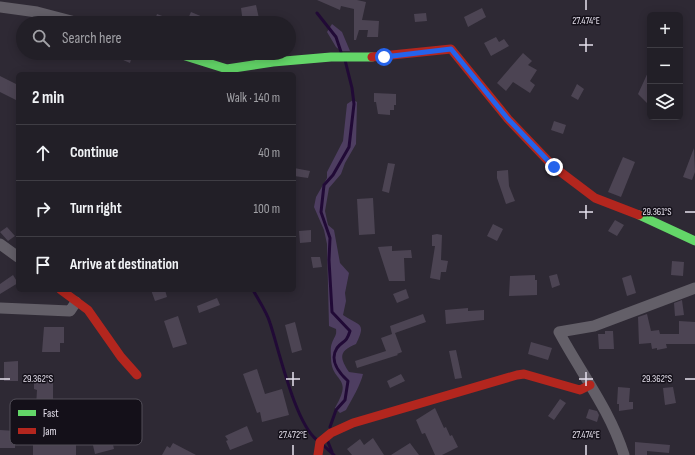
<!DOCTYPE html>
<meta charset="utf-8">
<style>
:root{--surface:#221f27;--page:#2a272f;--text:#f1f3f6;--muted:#a2a2a7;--line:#3f3d44}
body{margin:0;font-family:"Sofia Sans Condensed",sans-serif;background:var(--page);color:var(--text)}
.controls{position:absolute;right:12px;top:12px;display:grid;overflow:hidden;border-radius:6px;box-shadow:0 2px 10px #0003}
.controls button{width:36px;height:36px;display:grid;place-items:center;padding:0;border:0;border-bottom:1px solid var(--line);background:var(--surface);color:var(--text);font:20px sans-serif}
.stop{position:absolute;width:12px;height:12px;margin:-9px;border:3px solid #2563eb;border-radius:50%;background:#fff}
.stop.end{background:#2563eb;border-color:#fff;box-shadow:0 1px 4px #0008}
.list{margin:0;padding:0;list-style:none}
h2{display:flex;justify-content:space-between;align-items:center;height:52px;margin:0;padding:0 16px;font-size:17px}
h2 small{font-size:13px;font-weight:400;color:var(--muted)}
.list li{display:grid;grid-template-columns:26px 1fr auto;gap:12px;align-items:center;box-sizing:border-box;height:56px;padding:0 16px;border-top:1px solid var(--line)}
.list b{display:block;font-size:15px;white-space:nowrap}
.list em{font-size:13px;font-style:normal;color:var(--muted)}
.icon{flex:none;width:22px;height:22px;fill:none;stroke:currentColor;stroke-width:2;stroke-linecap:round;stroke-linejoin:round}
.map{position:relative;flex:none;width:695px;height:455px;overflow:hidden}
.search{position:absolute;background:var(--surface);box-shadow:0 2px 10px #0003;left:16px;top:16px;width:280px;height:44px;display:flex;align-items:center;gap:10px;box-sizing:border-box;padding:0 14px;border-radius:22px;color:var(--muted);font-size:15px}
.panel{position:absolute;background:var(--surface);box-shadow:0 2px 10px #0003;left:16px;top:72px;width:280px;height:220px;border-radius:6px}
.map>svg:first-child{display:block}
.green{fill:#4e3e61}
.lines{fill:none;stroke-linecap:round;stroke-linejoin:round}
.stream{stroke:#210a36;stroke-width:3}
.building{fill:#4c4453}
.street{stroke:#635f68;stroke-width:11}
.fast{stroke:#63d668;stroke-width:9}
.jam{stroke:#b3261e;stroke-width:9}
.route{stroke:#2563eb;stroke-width:5}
.ticks{fill:none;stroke:#e6e1ed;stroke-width:1.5}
.key{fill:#141019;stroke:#534f59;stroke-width:1}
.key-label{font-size:11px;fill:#e6e1ed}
.ticks-label{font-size:10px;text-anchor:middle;fill:#e6e1ed;stroke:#141019;stroke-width:3;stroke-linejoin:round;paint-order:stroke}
</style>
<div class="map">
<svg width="695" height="455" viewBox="0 0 695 455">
<rect width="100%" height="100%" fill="#2e2934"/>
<path class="green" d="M 332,24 L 342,32 L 350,51 L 341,51 L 336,47 L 327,32 Z
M 353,100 L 357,102 L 356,144 L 345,163 L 341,174 L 329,188 L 325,211 L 328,225 L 334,230 L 340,263 L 349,273 L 345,293 L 346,301 L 343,315 C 359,326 367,322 356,344 C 339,351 339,357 349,372 L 363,374 C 361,384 351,401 346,410 L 340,413 L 335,408 C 354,375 332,384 331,359 C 331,355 330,347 332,343 C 334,337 337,336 336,329 L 329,326 L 327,244 L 324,230 L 314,207 L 316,197 L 327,178 L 327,172 L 343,141 L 347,104 Z"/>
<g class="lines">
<path class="stream" d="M 317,13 L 336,37 L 341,52
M 253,290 C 259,301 267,312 270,323 C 279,350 295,423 317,440
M 330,427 L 336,410 L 345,400 L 348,381 C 339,373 329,360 337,348 C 343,340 346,344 350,331 L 332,312 L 329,260 L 330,238 L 321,212 L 324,185 L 333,175 L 349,147 L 354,104 L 352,88 L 345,60
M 328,442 L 332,452
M 324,446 L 334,455"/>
</g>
<path class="building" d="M 317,0 L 357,0 L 366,2 L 362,20 L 379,21 L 378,37 L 367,37 L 368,30 L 359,30 L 356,40 L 354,40 L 354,9 L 341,6 L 340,10 Z
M 256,5 L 260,23 L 243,23 L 241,8 Z
M 482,8 L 486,17 L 468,27 L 464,17 Z
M 191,12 L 217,23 L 186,23 Z
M 426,13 L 427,21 L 415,22 L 414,14 Z
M 157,14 L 178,22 L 178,23 L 154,23 Z
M 496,37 L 499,42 L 504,39 L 509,46 L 491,56 L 484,43 Z
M 107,53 L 133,53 L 130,63 Z
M 523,53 L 532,61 L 528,65 L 537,70 L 530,81 L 535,85 L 530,93 L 513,82 L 506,91 L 497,83 Z
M 650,68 L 650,106 L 638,94 Z
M 0,76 L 18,85 L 18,101 L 0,92 Z
M 577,84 L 584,89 L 578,100 L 571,96 Z
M 374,93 L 396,94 L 396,105 L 394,105 L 394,110 L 390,110 L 390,115 L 378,114 L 376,102 L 374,102 Z
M 554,121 L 566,125 L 563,134 L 551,130 Z
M 694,148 L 695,172 L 692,180 L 683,177 Z
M 623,157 L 635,162 L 621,197 L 608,192 Z
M 388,163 L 395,164 L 389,193 L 382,191 Z
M 294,168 L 310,171 L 308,178 L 294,176 Z
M 508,170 L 509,186 L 515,201 L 506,204 L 497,178 L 497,171 Z
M 373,198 L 375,234 L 359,235 L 357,199 Z
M 615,220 L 624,225 L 617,236 L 608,231 Z
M 493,224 L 503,229 L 497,241 L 487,236 Z
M 7,227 L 15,236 L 8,241 L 0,232 Z
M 311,230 L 311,242 L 300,243 L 299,231 Z
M 437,234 L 442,235 L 441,260 L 448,261 L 446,272 L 441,272 L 440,280 L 430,278 L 435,246 L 432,246 L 432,235 Z
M 392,246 L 392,251 L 411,250 L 412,258 L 404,258 L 405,281 L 389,281 L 378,247 Z
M 311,257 L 320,257 L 322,267 L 313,268 Z
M 672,261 L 684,262 L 683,276 L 671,275 Z
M 557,274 L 560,285 L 552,288 L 549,276 Z
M 13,275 L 18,283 L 0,294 L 0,284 Z
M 535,275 L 535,280 L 537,280 L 537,295 L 509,296 L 510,276 Z
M 631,275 L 636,293 L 627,296 L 622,278 Z
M 406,289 L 409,298 L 397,303 L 393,294 Z
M 151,290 L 165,290 L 167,297 L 155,301 Z
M 217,298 L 220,305 L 199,313 L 197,306 Z
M 682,300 L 684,315 L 675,316 L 674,303 Z
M 468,308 L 468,311 L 484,310 L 484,320 L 446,324 L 445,310 Z
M 423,314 L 426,322 L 395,333 L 402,352 L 397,354 L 398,355 L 357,368 L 355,361 L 386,351 L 381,338 L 392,334 L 390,326 Z
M 647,314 L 651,331 L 659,330 L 660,334 L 679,334 L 679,321 L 695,322 L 695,344 L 666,344 L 667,348 L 657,350 L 657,348 L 652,349 L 651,343 L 639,344 L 638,317 Z
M 178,316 L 187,344 L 173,348 L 164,321 Z
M 295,322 L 302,350 L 292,353 L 285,325 Z
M 44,327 L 64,327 L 64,343 L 60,343 L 60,352 L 42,352 Z
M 605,331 L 613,331 L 614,349 L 599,349 L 598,334 L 605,334 Z
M 531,342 L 552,348 L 548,360 L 528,354 Z
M 456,350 L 462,378 L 455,379 L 449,351 Z
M 18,361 L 18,381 L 4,381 L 4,362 Z
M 257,369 L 265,394 L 282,389 L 289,415 L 262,422 L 260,412 L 257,413 L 243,374 Z
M 401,374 L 405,381 L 390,388 L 387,381 Z
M 34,380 L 53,381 L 53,403 L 50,404 L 52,416 L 50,416 L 50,442 L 76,443 L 76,455 L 33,455 L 33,442 L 41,442 L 41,424 L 35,424 L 37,390 L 34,389 Z
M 618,387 L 630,388 L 629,402 L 633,402 L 633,409 L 619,411 L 619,404 L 617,404 Z
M 673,387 L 676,403 L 665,405 L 663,388 Z
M 560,399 L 566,403 L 554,420 L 548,416 Z
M 115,408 L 115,420 L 109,420 L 110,431 L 114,449 L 95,454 L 92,441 L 102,438 L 98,409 Z
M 435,408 L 444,428 L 446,427 L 450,436 L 452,435 L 458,447 L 442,455 L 435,455 L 425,433 L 422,434 L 416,420 Z
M 589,409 L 597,411 L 599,415 L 597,422 L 586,418 Z
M 247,426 L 253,441 L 230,450 L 226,441 L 228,440 L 225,436 Z
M 0,430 L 16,431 L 15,448 L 0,448 Z
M 373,438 L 384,455 L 352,455 L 347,449 L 360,439 L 364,445 Z
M 635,442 L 670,445 L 669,453 L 647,451 L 647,455 L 635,455 Z
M 173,443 L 196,455 L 162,455 L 167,446 L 170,448 Z
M 410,443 L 419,455 L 391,455 Z"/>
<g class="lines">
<path class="street" d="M 0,7 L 37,12 L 79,23
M 0,244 L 18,257
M 0,308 L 70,311 L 76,302
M 624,455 C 610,410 581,373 559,332 L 594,326 L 695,288"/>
<path class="fast" d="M 176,53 L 227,69 L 273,62 L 331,57 L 372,57
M 639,215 L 695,241"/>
<path class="jam" d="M 372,57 L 451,49 L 508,119 L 554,167 L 595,198 L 639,215
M 61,290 L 88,310 L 121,357 L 137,375
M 318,455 L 320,442 L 331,433 L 353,423 L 517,375 L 524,374 L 580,390 L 590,385"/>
</g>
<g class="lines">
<path class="route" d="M 384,57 L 451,49 L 508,119 L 554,167"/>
</g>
<path class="ticks" d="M 586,0 L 586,10M 586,38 L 586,52M 579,45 L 593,45M 586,205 L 586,219M 579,212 L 593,212M 685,212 L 695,212M 293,372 L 293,386M 586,372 L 586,386M 0,379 L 10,379M 286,379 L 300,379M 579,379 L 593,379M 685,379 L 695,379M 293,445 L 293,455M 586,445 L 586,455"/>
<rect x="10" y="399" width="132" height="46" rx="6" class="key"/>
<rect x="18" y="410" width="18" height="6" fill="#63d668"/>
<rect x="18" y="428" width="18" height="6" fill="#b3261e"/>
<g class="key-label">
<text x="43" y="417">Fast</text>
<text x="43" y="435">Jam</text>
</g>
<g class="ticks-label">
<text x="586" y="24">27.474°E</text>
<text x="657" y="215">29.361°S</text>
<text x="38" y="382">29.362°S</text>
<text x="657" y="382">29.362°S</text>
<text x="293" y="438">27.472°E</text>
<text x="586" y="438">27.474°E</text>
</g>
</svg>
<div class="controls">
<button>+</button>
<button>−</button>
<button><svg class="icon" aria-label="layers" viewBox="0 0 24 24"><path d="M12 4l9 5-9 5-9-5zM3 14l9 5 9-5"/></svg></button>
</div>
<div class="stop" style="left:384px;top:57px"></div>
<div class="stop end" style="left:554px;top:167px"></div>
<div class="search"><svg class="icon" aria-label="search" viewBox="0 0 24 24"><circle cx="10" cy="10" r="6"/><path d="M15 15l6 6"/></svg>Search here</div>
<section class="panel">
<h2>2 min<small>Walk · 140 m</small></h2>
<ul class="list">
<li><svg class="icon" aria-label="ahead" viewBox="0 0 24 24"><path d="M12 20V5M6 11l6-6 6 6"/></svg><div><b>Continue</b></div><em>40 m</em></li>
<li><svg class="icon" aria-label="right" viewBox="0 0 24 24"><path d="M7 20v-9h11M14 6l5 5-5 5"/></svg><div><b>Turn right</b></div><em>100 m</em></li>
<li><svg class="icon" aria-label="arrive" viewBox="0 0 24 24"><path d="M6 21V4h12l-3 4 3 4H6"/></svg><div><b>Arrive at destination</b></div></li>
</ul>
</section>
</div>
